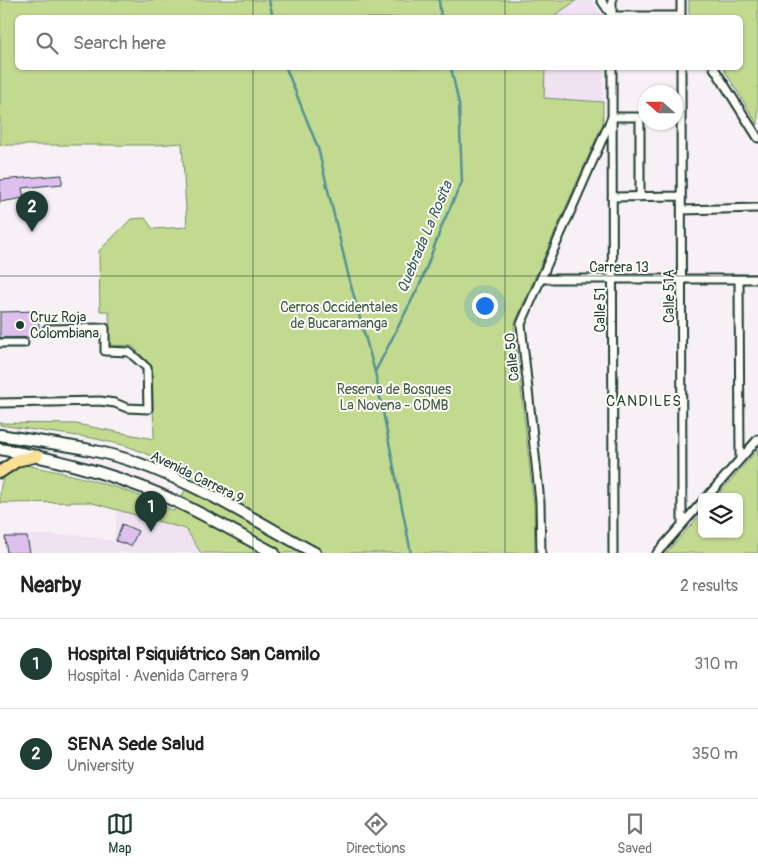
<!DOCTYPE html>
<meta charset="utf-8">
<style>
:root{--surface:#fff;--page:#f2f2f2;--text:#222;--muted:#767676;--line:#e0e0e0;--accent:#1f3d34}
body{margin:0;font-family:Pangolin,sans-serif;background:var(--page);color:var(--text)}
.controls{position:absolute;right:15px;bottom:15px;display:grid;overflow:hidden;border-radius:8px;box-shadow:0 1px 4px #0004}
.controls button{width:45px;height:45px;display:grid;place-items:center;padding:0;border:0;border-bottom:1px solid var(--line);background:var(--surface);color:var(--text);font:25px sans-serif}
.compass{position:absolute;left:638px;top:85px;width:45px;height:45px;border-radius:50%;background:var(--surface);box-shadow:0 1px 4px #0004;rotate:291deg}
.you{position:absolute;left:484px;top:305px;width:18px;height:18px;margin:-12px;border:4px solid #fff;border-radius:50%;background:#1a73e8;box-shadow:0 0 0 8px #1a73e833}
.badge{display:grid;place-items:center;width:32px;height:32px;border-radius:50%;background:var(--accent);color:#fff;font-size:16px;font-weight:700}
.pin{position:absolute;translate:-50% -41px;filter:drop-shadow(0 1px 2px #0008)}
.pin::after{content:'';position:absolute;top:26px;width:18px;height:15px;background:inherit;clip-path:polygon(0 0,100% 0,50% 100%)}
.list{margin:0;padding:0;list-style:none}
h2{display:flex;justify-content:space-between;align-items:center;height:65px;margin:0;padding:0 20px;font-size:21px}
h2 small{font-size:16px;font-weight:400;color:var(--muted)}
.list li{display:grid;grid-template-columns:32px 1fr auto;gap:15px;align-items:center;box-sizing:border-box;height:90px;padding:0 20px;border-top:1px solid var(--line)}
.list b{display:block;font-size:19px;white-space:nowrap}
.list p{margin:0;font-size:16px;white-space:nowrap;color:var(--muted)}
.list em{font-size:16px;font-style:normal;color:var(--muted)}
.icon{flex:none;width:28px;height:28px;fill:none;stroke:currentColor;stroke-width:2;stroke-linecap:round;stroke-linejoin:round}
.map{position:relative;flex:none;width:758px;height:553px;overflow:hidden}
.search{position:absolute;background:var(--surface);box-shadow:0 1px 4px #0004;left:15px;right:15px;top:15px;height:55px;display:flex;align-items:center;gap:12px;box-sizing:border-box;padding:0 18px;border-radius:8px;color:var(--muted);font-size:19px}
.sheet{height:245px;background:var(--surface)}
nav{display:flex;justify-content:space-around;align-items:center;box-sizing:border-box;height:70px;border-top:1px solid var(--line);background:var(--surface);font-size:14px;color:var(--muted)}
nav a{display:grid;justify-items:center;gap:2px}
nav .on{color:var(--accent)}
.map>svg:first-child{display:block}
.built{fill:#f0e2f3}
.green{fill:#c2da90;stroke:#708c62}
.lines{fill:none;stroke-linecap:round;stroke-linejoin:round}
.stream{stroke:#559194;stroke-width:2.5}
.building{fill:#dec0ee;stroke:#1f3d34}
.street-casing{stroke:#1f3d34;stroke-width:11}
.secondary-casing{stroke:#1f3d34;stroke-width:14}
.primary-casing{stroke:#1f3d34;stroke-width:15}
.street{stroke:#fdfcf7;stroke-width:7}
.secondary{stroke:#fdfcf7;stroke-width:10}
.primary{stroke:#fbdf96;stroke-width:11}
.grid{fill:none;stroke:#1f3d34;stroke-width:1;stroke-opacity:0.55}
.poi-dot{fill:#1f3d34;stroke:#fdfcf7;stroke-width:2}
.labels{text-anchor:middle;dominant-baseline:central;stroke-width:4;stroke-linejoin:round;paint-order:stroke}
.street-label{font-size:14px;fill:#1f3d34;stroke:#fdfcf7}
.park-label{font-size:14px;fill:#405c46;stroke:#fdfcf7}
.poi-label{font-size:14px;fill:#1f3d34;stroke:#fdfcf7;text-anchor:start}
.water-label{font-size:15px;font-style:italic;fill:#36605c;stroke:#fdfcf7}
.neighbourhood-label{font-size:15px;letter-spacing:1px;fill:#1f3d34;stroke:#fdfcf7}
</style>
<div class="map">
<svg width="758" height="553" viewBox="0 0 758 553">
<rect width="100%" height="100%" fill="#f7f0f5"/>
<filter id="ink" filterUnits="userSpaceOnUse"><feTurbulence type="fractalNoise" baseFrequency=".02" numOctaves="2"/><feDisplacementMap in="SourceGraphic" scale="10" xChannelSelector="R" yChannelSelector="G"/><feConvolveMatrix kernelMatrix="1 2 1 2 8 2 1 2 1" color-interpolation-filters="sRGB"/></filter>
<g filter="url(#ink)">
<path class="built" d="M 577,0 L 592,0 L 604,18 L 551,18 Z
M 545,68 L 604,68 L 603,102 L 543,98 Z
M 117,510 L 186,529 L 201,553 L 6,553 L 4,535 L 82,535 L 114,541 Z"/>
<path class="green" d="M 0,0 L 577,0 L 551,18 L 18,18 L 18,68 L 545,68 L 544,98 L 603,102 L 603,123 L 514,325 L 534,506 L 535,553 L 201,553 L 186,529 L 89,502 L 0,503 C 0,482 1,470 25,465 C 76,475 126,487 174,511 L 193,475 L 192,472 L 127,446 L 92,438 L 0,425 L 0,423 L 76,424 L 154,439 L 152,366 L 132,346 L 110,345 L 109,311 L 100,311 L 99,251 L 131,219 L 145,218 L 153,229 L 187,227 L 182,143 L 155,145 L 0,145 Z
M 689,0 L 758,0 L 758,125 L 723,68 L 740,68 L 740,18 L 692,17 L 689,13 Z
M 758,449 L 758,553 L 666,553 L 702,513 L 702,534 L 739,534 L 739,497 L 716,497 Z"/>
<g class="lines">
<path class="stream" d="M 269,0 L 273,18
M 439,0 L 441,18
M 286,68 L 318,148 L 350,282 L 375,372
M 411,553 L 375,372 L 421,282 L 443,223 L 462,182 L 459,104 L 451,68"/>
</g>
<path class="building" d="M 62,175 L 62,184 L 22,188 L 24,198 L 0,202 L 0,180 Z
M 39,311 L 39,337 L 0,338 L 0,312 Z
M 122,524 L 138,531 L 131,546 L 116,541 Z
M 5,537 L 27,537 L 30,553 L 7,553 Z"/>
<g class="lines">
<defs>
<path id="street" d="M 601,0 L 612,16 L 681,16 L 682,18
M 612,0 L 612,17
M 681,0 L 681,18
M 612,68 L 613,553
M 681,68 L 682,525
M 714,68 L 758,138
M 612,197 L 681,196
M 682,210 L 758,208
M 541,279 L 758,279
M 739,279 L 740,459
M 0,343 L 24,343
M 0,403 L 100,401 L 115,403 L 127,408 L 148,409 L 147,368 L 129,352 L 105,351 L 105,328 L 47,329
M 707,497 L 758,439
M 541,553 L 540,502 L 521,324 L 612,117 L 640,117 L 640,197
M 657,553 L 702,502"/>
<path id="secondary" d="M 0,435 C 45,443 92,447 135,462 C 198,484 256,521 315,553
M 0,449 C 62,460 122,476 179,503 C 211,518 242,536 274,553"/>
<path id="primary" d="M 0,472 L 18,460 L 37,456"/>
</defs>
<use href="#street" class="street-casing"/>
<use href="#secondary" class="secondary-casing"/>
<use href="#primary" class="primary-casing"/>
<use href="#street" class="street"/>
<use href="#secondary" class="secondary"/>
<use href="#primary" class="primary"/>
</g>
</g>
<path class="grid" d="M 253,0 L 253,18M 505,0 L 505,18M 253,68 L 253,553M 505,68 L 505,553M 0,276 L 758,276"/>
<circle class="poi-dot" cx="20" cy="325" r="5"/>
<g class="labels">
<g class="street-label">
<text x="619" y="267">Carrera 13</text>
<text transform="translate(669 296) rotate(-90)">Calle 51A</text>
<text transform="translate(600 310) rotate(-90)">Calle 51</text>
<text transform="translate(512 357) rotate(-96)">Calle 50</text>
<text transform="translate(197 477) rotate(26)">Avenida Carrera 9</text>
</g>
<g class="park-label">
<text x="339" y="307">Cerros Occidentales<tspan x="339" dy="16">de Bucaramanga</tspan></text>
<text x="394" y="389">Reserva de Bosques<tspan x="394" dy="16">La Novena - CDMB</tspan></text>
</g>
<g class="poi-label">
<text x="30" y="317">Cruz Roja<tspan x="30" dy="16">Colombiana</tspan></text>
</g>
<g class="water-label">
<text transform="translate(425 237) rotate(-67)">Quebrada La Rosita</text>
</g>
<g class="neighbourhood-label">
<text x="644" y="401">CANDILES</text>
</g>
</g>
</svg>
<div class="controls">
<button><svg class="icon" aria-label="layers" viewBox="0 0 24 24"><path d="M12 4l9 5-9 5-9-5zM3 14l9 5 9-5"/></svg></button>
</div>
<svg class="compass" viewBox="-18 -18 36 36"><path d="M0-13l5 13h-10z" fill="#e53935"/><path d="M0 13l5-13h-10z" fill="#767676"/></svg>
<div class="you"></div>
<div class="pin badge" style="left:151px;top:532px">1</div>
<div class="pin badge" style="left:32px;top:232px">2</div>
<div class="search"><svg class="icon" aria-label="search" viewBox="0 0 24 24"><circle cx="10" cy="10" r="6"/><path d="M15 15l6 6"/></svg>Search here</div>
</div>
<section class="sheet">
<h2>Nearby<small>2 results</small></h2>
<ul class="list">
<li><span class="badge">1</span><div><b>Hospital Psiquiátrico San Camilo</b><p>Hospital · Avenida Carrera 9</p></div><em>310 m</em></li>
<li><span class="badge">2</span><div><b>SENA Sede Salud</b><p>University</p></div><em>350 m</em></li>
</ul>
</section>
<nav>
<a class="on"><svg class="icon" aria-label="map" viewBox="0 0 24 24"><path d="M3 6l6-2 6 2 6-2v14l-6 2-6-2-6 2zM9 4v14M15 6v14"/></svg>Map</a>
<a><svg class="icon" aria-label="directions" viewBox="0 0 24 24"><path d="M12 3l9 9-9 9-9-9zM9 14v-3h6M13 9l2 2-2 2"/></svg>Directions</a>
<a><svg class="icon" aria-label="saved" viewBox="0 0 24 24"><path d="M7 4h10v16l-5-4-5 4z"/></svg>Saved</a>
</nav>
